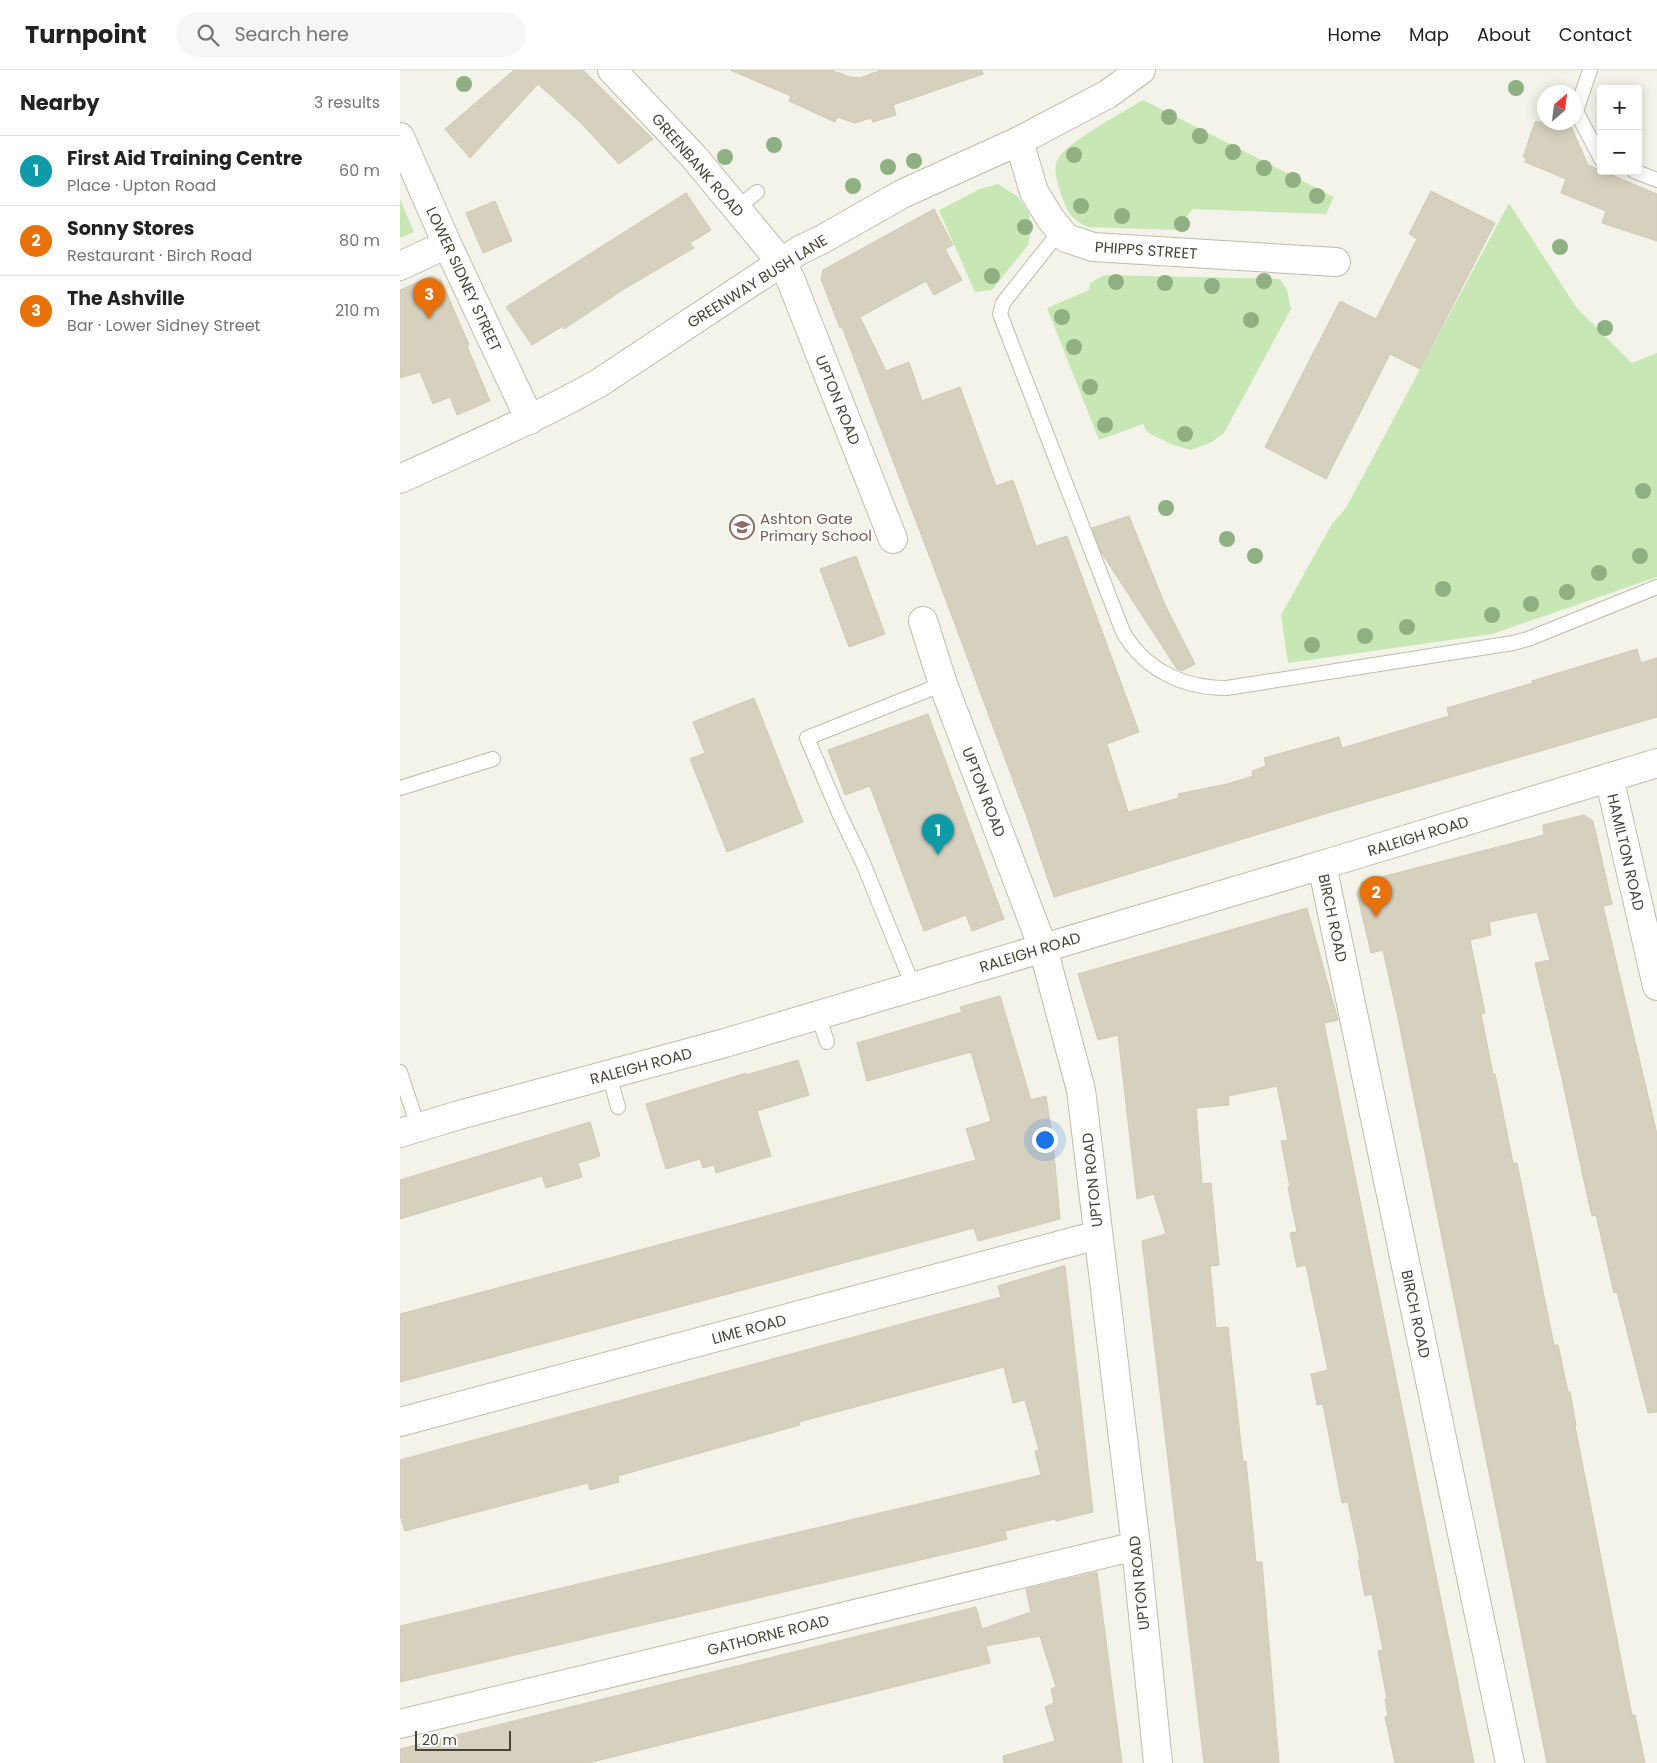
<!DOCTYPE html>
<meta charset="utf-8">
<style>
:root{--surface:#fff;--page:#f6f6f6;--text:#222;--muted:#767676;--line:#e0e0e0;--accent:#0b8043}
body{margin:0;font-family:Poppins,sans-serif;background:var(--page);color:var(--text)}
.controls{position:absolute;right:15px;top:15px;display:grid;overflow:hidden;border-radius:5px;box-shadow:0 2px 12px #0003}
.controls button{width:45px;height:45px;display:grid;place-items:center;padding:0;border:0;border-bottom:1px solid var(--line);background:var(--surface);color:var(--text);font:25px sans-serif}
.compass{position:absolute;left:1137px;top:15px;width:45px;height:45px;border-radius:50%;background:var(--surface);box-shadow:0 2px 12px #0003;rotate:28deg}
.scale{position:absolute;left:15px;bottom:12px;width:96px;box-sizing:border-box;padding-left:5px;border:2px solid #484538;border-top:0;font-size:14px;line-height:18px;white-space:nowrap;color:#484538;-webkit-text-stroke:4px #fff;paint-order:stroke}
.you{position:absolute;left:644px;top:1069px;width:18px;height:18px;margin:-12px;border:4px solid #fff;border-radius:50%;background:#1a73e8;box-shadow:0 0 0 8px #1a73e833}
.badge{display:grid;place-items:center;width:32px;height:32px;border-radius:50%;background:var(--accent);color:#fff;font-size:16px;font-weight:700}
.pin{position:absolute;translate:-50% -41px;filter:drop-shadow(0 1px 2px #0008)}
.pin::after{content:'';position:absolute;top:26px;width:18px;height:15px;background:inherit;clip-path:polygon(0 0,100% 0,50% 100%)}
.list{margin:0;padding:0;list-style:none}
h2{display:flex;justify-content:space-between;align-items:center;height:65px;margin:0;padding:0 20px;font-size:21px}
h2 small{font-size:16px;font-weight:400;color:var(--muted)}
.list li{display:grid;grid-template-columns:32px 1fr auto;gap:15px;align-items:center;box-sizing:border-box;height:70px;padding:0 20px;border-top:1px solid var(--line)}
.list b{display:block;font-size:19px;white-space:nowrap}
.list p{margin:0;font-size:16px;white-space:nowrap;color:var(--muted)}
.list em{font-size:16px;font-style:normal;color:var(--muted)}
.icon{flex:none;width:28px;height:28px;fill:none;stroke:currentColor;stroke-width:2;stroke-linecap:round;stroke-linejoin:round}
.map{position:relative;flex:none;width:1257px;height:1693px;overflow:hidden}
header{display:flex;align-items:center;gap:30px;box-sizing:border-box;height:70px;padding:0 25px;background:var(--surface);border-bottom:1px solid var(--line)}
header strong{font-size:24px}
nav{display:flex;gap:28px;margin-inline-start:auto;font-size:18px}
.search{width:350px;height:45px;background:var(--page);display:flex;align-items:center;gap:12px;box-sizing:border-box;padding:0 18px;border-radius:28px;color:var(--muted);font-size:19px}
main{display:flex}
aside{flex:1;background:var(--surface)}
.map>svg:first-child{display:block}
.green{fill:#c7e7b4}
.building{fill:#d6d1bf;stroke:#d0cab3}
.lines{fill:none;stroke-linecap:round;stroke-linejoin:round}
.service-casing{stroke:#c0bcac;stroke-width:16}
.minor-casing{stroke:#c0bcac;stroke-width:30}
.service{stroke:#fff;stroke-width:14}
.minor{stroke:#fff;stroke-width:28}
.tree{fill:#8eb082}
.labels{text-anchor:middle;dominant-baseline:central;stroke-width:4.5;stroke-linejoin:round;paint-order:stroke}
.street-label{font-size:15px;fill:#484538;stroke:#fff}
.education-label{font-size:15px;fill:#785e54;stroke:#fff;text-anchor:start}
</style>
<header>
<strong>Turnpoint</strong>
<div class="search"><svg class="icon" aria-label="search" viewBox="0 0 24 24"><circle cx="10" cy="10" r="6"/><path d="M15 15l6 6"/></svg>Search here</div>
<nav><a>Home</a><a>Map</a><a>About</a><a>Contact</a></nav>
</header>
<main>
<aside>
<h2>Nearby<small>3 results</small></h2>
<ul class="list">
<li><span class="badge" style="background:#0f9aa8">1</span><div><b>First Aid Training Centre</b><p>Place · Upton Road</p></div><em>60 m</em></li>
<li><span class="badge" style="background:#e8710a">2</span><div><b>Sonny Stores</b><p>Restaurant · Birch Road</p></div><em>80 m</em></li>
<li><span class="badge" style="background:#e8710a">3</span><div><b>The Ashville</b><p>Bar · Lower Sidney Street</p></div><em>210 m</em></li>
</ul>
</aside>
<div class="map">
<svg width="1257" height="1693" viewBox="0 0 1257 1693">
<rect width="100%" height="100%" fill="#f4f3ea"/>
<path class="green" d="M 743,30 L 934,127 L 926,144 L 792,139 L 778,160 L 688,157 C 672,150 667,142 662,126 C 658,115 652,100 658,89 C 667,72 725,41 743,30 Z
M 598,114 L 618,127 L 629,143 L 631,160 L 628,175 L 592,220 L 575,222 L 539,140 L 580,119 Z
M 0,129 L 14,162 L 0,168 Z
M 1109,133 L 1176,237 L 1232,293 L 1257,283 L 1257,507 L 1092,564 L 888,593 L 881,545 L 932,454 L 946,438 Z
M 704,205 L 880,209 L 887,220 L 891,239 L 824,363 L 810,373 L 791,380 L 773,375 L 747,362 L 743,354 L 699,370 L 647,238 L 689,220 L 690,213 Z"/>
<path class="building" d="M 114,0 L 183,0 L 253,69 L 219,94 L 180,52 L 138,14 L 70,88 L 45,59 Z
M 330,0 L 431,0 L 450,7 L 460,8 L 481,0 L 582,0 L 583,4 L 493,35 L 496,45 L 473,52 L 471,48 L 455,53 L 437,47 L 435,52 L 389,31 L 391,26 Z
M 1135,52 L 1169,52 L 1188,95 L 1257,124 L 1257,171 L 1202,153 L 1206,141 L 1161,123 L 1166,109 L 1125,92 L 1126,88 L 1123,87 Z
M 1031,121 L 1095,153 L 1020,299 L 990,284 L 926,409 L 865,377 L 940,231 L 976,249 L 1017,169 L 1009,164 Z
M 286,123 L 311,160 L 290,173 L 294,178 L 224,219 L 164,259 L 163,256 L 132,275 L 106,237 Z
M 95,131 L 112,171 L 83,183 L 66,143 Z
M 534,139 L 553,175 L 545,179 L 562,210 L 534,225 L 526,211 L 460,247 L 486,301 L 509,292 L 522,331 L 560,317 L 596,416 L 613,410 L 636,476 L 667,466 L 739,662 L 707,674 L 728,742 L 779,728 L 778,724 L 827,714 L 853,706 L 852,701 L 866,696 L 864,688 L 939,667 L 942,678 L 972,669 L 1049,646 L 1047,638 L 1133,613 L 1132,611 L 1237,579 L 1241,593 L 1257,588 L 1257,647 L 921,745 L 654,827 L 626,745 L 537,506 L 442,257 L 440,258 L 421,209 L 423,200 Z
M 31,206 L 41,210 L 69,275 L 67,276 L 90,331 L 57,345 L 50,327 L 33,334 L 20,302 L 0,308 L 0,220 Z
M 729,446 L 765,535 L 795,594 L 782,601 L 777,599 L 701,482 L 692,458 Z
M 456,486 L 485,564 L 449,577 L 420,499 Z
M 354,628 L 403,752 L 327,782 L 290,689 L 305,683 L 293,652 Z
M 528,644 L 604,849 L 572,861 L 566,845 L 524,861 L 470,716 L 445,725 L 428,680 Z
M 1184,745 L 1193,751 L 1212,834 L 1203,836 L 1257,1064 L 1257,1342 L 1248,1343 L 1217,1222 L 1214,1223 L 1196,1145 L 1192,1146 L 1184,1111 L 1163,1013 L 1135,893 L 1150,890 L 1137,842 L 1089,852 L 1091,865 L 1070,870 L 1085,943 L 1081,944 L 1093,1004 L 1095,1004 L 1113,1093 L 1117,1093 L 1154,1275 L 1158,1275 L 1168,1322 L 1170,1322 L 1176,1355 L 1175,1356 L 1226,1615 L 1232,1645 L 1235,1645 L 1245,1693 L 1147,1693 L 997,943 L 983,880 L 971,883 L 957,823 L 962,812 L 1144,765 L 1143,755 Z
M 907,838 L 938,950 L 924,953 L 1074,1693 L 995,1693 L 985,1647 L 988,1646 L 985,1629 L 987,1629 L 978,1581 L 983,1580 L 972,1524 L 965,1526 L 958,1490 L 960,1490 L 948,1432 L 942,1433 L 923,1334 L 917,1335 L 911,1304 L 928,1300 L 906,1195 L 897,1197 L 890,1163 L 897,1162 L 888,1117 L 890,1117 L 881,1071 L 888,1070 L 877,1016 L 828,1026 L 829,1035 L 796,1038 L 802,1114 L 811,1113 L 819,1195 L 810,1196 L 816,1258 L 828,1257 L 843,1392 L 846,1391 L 856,1492 L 862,1492 L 879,1693 L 804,1693 L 742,1171 L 766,1164 L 754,1124 L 737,1129 L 718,965 L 698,970 L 678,904 Z
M 600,926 L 631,1030 L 646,1026 L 653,1073 L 660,1149 L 578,1171 L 574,1158 L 0,1312 L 0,1244 L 576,1090 L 566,1059 L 591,1051 L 571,982 L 467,1011 L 457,973 L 562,942 L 560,937 Z
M 398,990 L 409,1025 L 357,1041 L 371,1086 L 316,1103 L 314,1095 L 303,1098 L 300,1089 L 266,1099 L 246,1034 L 346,1003 L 346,1005 Z
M 190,1052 L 200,1086 L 178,1093 L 182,1107 L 146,1118 L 142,1106 L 0,1149 L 0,1110 Z
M 663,1196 L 665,1196 L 693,1442 L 656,1451 L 655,1449 L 605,1461 L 607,1469 L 580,1476 L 0,1612 L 0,1556 L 641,1405 L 635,1381 L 639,1380 L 625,1330 L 613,1333 L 604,1297 L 399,1352 L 400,1355 L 218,1406 L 219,1412 L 204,1416 L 190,1420 L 188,1413 L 5,1461 L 0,1445 L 0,1390 L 601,1227 L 598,1216 Z
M 697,1502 L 722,1693 L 604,1693 L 603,1686 L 655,1671 L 645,1637 L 654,1633 L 651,1619 L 656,1617 L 640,1566 L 586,1576 L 590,1593 L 188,1693 L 0,1693 L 0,1679 L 576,1537 L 582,1559 L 631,1542 L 626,1519 Z"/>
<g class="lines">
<defs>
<path id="service" d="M 1190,0 L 1176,41 L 1201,89
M 1234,101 L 1257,110
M 337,138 L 357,122
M 660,161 L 603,233 L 600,244 L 723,562 C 745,600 783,618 827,618 L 1113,573 L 1128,569 L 1257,517
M 0,718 L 93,689
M 513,916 L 463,793 L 439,743 L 407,668 L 543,614
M 418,945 L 427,972
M 0,1002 L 18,1057
M 209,1004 L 218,1037"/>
<path id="minor" d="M 212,0 L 294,87 L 381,192 L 390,208 L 493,469
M 0,67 L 47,174 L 130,350
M 619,71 L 634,122 L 650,148 L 666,168 L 693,177 L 936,192
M 0,196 L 47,174
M 0,409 C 67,378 135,349 199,313 L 400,180 L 421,170 L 502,124 L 619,71 L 708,24 L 741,0
M 523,551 L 543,614 L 643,878 L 681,1020 L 736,1476 L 758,1693
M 1209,707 L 1257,916
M 922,795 L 1110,1693
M 0,1063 L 59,1045 L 325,973 L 922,795 L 1257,693
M 0,1352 L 698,1165
M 0,1654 L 736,1476"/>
</defs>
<use href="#service" class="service-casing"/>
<use href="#minor" class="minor-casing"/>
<use href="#service" class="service"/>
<use href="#minor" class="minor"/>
</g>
<g class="tree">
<circle cx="64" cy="14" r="8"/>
<circle cx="1116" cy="18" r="8"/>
<circle cx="769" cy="47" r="8"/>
<circle cx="800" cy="66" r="8"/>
<circle cx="374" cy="75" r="8"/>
<circle cx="833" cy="82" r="8"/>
<circle cx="674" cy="85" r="8"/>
<circle cx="325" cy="87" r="8"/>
<circle cx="514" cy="91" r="8"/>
<circle cx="488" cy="97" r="8"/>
<circle cx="864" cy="98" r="8"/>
<circle cx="893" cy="110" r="8"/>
<circle cx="453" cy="116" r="8"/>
<circle cx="917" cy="126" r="8"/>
<circle cx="681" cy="136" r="8"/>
<circle cx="722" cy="146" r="8"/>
<circle cx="782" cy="154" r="8"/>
<circle cx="625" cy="157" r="8"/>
<circle cx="1160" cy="177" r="8"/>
<circle cx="592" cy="206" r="8"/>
<circle cx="864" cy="211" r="8"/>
<circle cx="716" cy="212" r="8"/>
<circle cx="765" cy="213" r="8"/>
<circle cx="812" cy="216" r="8"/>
<circle cx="662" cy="247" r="8"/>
<circle cx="851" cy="250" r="8"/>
<circle cx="1205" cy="258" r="8"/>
<circle cx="674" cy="277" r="8"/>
<circle cx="690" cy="317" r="8"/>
<circle cx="705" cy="355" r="8"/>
<circle cx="785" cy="364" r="8"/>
<circle cx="1243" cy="421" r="8"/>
<circle cx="766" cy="438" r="8"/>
<circle cx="827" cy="469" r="8"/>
<circle cx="855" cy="486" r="8"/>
<circle cx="1240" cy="486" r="8"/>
<circle cx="1199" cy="503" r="8"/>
<circle cx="1043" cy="519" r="8"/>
<circle cx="1167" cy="522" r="8"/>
<circle cx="1131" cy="534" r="8"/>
<circle cx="1092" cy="545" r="8"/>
<circle cx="1007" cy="557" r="8"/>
<circle cx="965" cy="566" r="8"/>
<circle cx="912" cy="575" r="8"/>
</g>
<defs>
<symbol id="school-ring" viewBox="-11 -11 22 22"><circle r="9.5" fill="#fff" stroke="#8d6e63" stroke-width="1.5"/><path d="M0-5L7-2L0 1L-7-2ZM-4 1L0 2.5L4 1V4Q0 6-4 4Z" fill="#8d6e63"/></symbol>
</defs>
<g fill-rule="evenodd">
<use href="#school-ring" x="328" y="443" width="28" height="28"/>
</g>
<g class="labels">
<g class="street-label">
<text transform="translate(298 95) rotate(49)">GREENBANK ROAD</text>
<text transform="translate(746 180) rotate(4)">PHIPPS STREET</text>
<text transform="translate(64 209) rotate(65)">LOWER SIDNEY STREET</text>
<text transform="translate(357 211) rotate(-32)">GREENWAY BUSH LANE</text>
<text transform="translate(438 330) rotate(68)">UPTON ROAD</text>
<text transform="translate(584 722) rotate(69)">UPTON ROAD</text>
<text transform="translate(1018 766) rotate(-17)">RALEIGH ROAD</text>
<text transform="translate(1226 782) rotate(77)">HAMILTON ROAD</text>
<text transform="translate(933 848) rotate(78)">BIRCH ROAD</text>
<text transform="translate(630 882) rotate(-17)">RALEIGH ROAD</text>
<text transform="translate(241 996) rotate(-15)">RALEIGH ROAD</text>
<text transform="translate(692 1110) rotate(-96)">UPTON ROAD</text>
<text transform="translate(1016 1244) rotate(78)">BIRCH ROAD</text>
<text transform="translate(349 1259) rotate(-15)">LIME ROAD</text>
<text transform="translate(739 1513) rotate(-96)">UPTON ROAD</text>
<text transform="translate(368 1565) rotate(-14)">GATHORNE ROAD</text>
</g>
<g class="education-label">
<text x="360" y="448">Ashton Gate<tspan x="360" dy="17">Primary School</tspan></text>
</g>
</g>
</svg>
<div class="controls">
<button>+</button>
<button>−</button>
</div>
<svg class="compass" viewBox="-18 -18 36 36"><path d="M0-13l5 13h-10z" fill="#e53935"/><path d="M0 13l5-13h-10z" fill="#767676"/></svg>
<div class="scale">20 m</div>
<div class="you"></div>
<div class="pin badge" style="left:538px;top:785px;background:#0f9aa8">1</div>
<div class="pin badge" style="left:976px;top:847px;background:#e8710a">2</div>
<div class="pin badge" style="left:29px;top:249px;background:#e8710a">3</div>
</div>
</main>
